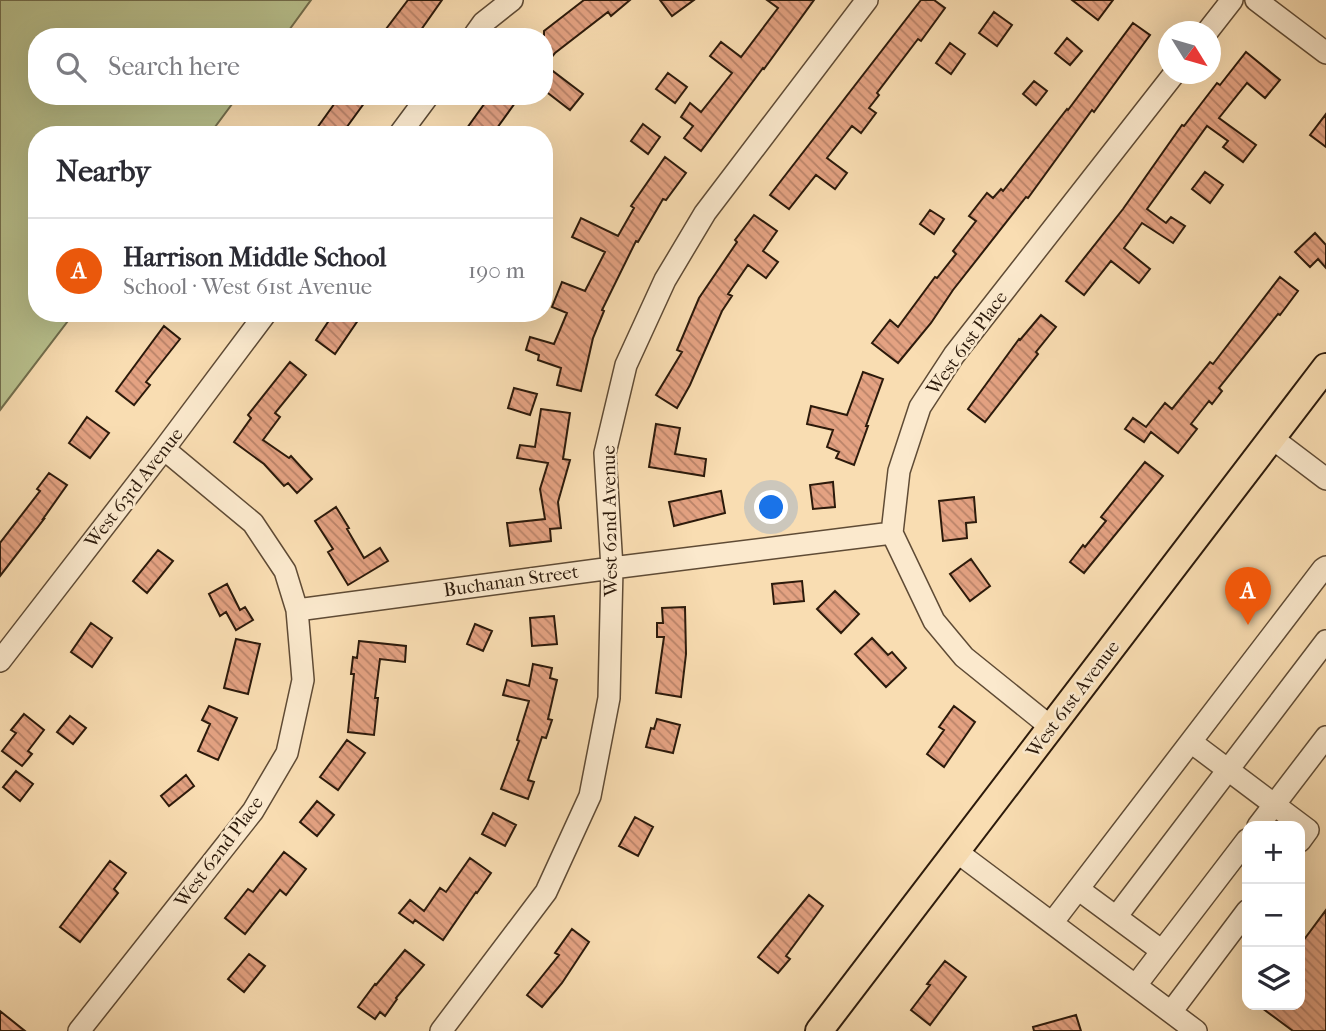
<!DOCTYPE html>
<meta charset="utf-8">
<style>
:root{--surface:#fff;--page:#f2f2f3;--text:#2b2b33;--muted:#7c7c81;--line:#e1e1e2;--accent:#ea580c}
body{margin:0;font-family:"IM FELL French Canon",serif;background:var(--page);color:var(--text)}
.controls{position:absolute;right:21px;bottom:21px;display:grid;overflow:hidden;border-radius:14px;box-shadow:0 7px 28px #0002}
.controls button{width:63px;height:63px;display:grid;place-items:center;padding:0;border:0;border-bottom:2px solid var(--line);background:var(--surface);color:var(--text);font:35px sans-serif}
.compass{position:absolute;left:1158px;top:21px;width:63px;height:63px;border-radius:50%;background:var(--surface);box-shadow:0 7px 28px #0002;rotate:127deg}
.you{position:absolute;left:772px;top:508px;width:24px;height:24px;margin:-18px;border:5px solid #fff;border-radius:50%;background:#1a73e8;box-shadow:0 0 0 10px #1a73e833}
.badge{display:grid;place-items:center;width:46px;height:46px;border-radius:50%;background:var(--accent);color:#fff;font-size:23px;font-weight:700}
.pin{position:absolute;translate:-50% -58px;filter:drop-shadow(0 2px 4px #0008)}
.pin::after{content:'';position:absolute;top:37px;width:24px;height:21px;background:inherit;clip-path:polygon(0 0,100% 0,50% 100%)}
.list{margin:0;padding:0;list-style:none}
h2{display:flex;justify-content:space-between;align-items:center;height:91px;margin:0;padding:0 28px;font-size:30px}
h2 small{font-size:23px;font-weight:400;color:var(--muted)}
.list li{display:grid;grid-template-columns:46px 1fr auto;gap:21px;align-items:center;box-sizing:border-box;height:105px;padding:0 28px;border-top:2px solid var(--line)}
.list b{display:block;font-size:26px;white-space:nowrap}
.list p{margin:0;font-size:23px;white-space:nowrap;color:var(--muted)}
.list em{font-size:23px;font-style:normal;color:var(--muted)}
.icon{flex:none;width:38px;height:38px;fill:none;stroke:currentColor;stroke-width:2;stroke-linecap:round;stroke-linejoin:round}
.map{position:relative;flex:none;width:1326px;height:1031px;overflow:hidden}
.search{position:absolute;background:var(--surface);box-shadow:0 7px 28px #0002;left:28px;top:28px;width:525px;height:77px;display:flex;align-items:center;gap:18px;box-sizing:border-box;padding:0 24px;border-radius:28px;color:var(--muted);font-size:26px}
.panel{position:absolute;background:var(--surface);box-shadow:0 7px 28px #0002;left:28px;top:126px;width:525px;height:196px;border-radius:28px}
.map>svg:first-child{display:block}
.grass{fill:#b9c28f;stroke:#726e4d;stroke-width:2}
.building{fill:url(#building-back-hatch);stroke:#2c1a0b;stroke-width:2}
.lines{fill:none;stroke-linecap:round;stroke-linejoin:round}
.minor-casing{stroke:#5f4b35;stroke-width:24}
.major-casing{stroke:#2c1a0b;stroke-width:30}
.minor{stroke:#fbe9cd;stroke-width:21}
.major{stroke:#f9ddb2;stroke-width:26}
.labels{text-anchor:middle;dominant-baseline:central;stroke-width:5;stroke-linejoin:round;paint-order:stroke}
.street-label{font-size:19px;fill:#2c1a0b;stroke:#fbe9cd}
</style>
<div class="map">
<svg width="1326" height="1031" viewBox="0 0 1326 1031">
<defs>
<pattern id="building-back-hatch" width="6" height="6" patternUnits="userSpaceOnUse" patternTransform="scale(1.75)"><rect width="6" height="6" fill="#e4a282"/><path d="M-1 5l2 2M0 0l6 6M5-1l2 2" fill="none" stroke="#b98369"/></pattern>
</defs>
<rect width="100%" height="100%" fill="#f9ddb2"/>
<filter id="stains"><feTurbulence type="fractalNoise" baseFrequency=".00286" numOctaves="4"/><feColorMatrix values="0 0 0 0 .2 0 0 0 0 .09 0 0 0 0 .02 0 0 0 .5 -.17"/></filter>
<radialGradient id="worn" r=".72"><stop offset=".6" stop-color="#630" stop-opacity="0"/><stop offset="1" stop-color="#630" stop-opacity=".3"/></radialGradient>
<path class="grass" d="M 0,0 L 311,0 L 284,37 L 37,37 L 37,96 L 238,96 L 209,135 L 37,135 L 37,313 L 74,313 L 0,410 Z"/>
<path class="building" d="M 408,0 L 442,0 L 416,37 L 380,37 Z
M 584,0 L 630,0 L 611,16 L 608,12 L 555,53 L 545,65 L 583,94 L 570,110 L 544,90 L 544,31 Z
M 660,0 L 694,0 L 672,16 Z
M 767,0 L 814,0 L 764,69 L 763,68 L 701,151 L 684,138 L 693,126 L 681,117 L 690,103 L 701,112 L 732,73 L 710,56 L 721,42 L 741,57 L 778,8 Z
M 921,0 L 934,0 L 945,8 L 921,41 L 918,39 L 877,93 L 879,95 L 869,108 L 876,113 L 861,133 L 852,126 L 827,158 L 847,173 L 835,189 L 816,175 L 789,209 L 770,195 Z
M 1072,0 L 1113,0 L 1098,20 Z
M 994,12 L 1012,25 L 997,46 L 979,33 Z
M 1133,23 L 1150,35 L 1094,112 L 1092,110 L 1028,198 L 1026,197 L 953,290 L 931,323 L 898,363 L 872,343 L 890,320 L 898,327 L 935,277 L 937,278 L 956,254 L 953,251 L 976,221 L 969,216 L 987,193 L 993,198 L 1001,189 L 1003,191 L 1067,109 L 1068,110 Z
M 1067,38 L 1082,51 L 1070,65 L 1055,53 Z
M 950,43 L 965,54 L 951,74 L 936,63 Z
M 1246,52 L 1280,80 L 1265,98 L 1247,83 L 1219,118 L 1256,145 L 1243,162 L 1223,147 L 1228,141 L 1207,126 L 1147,209 L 1166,223 L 1171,217 L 1185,226 L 1173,243 L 1142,223 L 1124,248 L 1150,269 L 1139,283 L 1111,261 L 1084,295 L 1066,281 L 1123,209 L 1182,125 L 1184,126 L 1217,83 L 1220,85 Z
M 668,73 L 687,87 L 675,103 L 656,89 Z
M 1034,81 L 1047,91 L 1036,105 L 1023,94 Z
M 340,96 L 357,96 L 365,102 L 341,135 L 312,135 Z
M 490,96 L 520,96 L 492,135 L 462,135 Z
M 1326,114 L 1326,147 L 1310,135 Z
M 643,124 L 660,137 L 648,154 L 631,141 Z
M 665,157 L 686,173 L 666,200 L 663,199 L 638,242 L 636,241 L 602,310 L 604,311 L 593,338 L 581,391 L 557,385 L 561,368 L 538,360 L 539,355 L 526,350 L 530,337 L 554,344 L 567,313 L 552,307 L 562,282 L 585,291 L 605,252 L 572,237 L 581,218 L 618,236 L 634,208 L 631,206 Z
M 1205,172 L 1223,185 L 1210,203 L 1192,189 Z
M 930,210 L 944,219 L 934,234 L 920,224 Z
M 754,215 L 777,231 L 763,251 L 778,262 L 766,278 L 748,265 L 728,294 L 732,296 L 722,311 L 690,385 L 677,408 L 656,395 L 682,352 L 677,350 L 699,298 L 737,242 L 735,240 Z
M 1315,233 L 1326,245 L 1326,268 L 1318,259 L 1310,267 L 1295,252 Z
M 1280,277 L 1298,291 L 1280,315 L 1278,314 L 1219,388 L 1222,391 L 1212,404 L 1209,401 L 1191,424 L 1197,429 L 1178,453 L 1151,432 L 1144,442 L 1125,429 L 1133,418 L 1146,427 L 1165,403 L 1172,409 L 1210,362 L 1213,364 Z
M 334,313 L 343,319 L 347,313 L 363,313 L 335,354 L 316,340 Z
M 1041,315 L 1056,327 L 1036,352 L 1038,354 L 985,422 L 968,409 L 1019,339 L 1020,340 Z
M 164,326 L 180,339 L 146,382 L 150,385 L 134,405 L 116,391 Z
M 290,362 L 306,375 L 275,413 L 280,417 L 263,440 L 289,458 L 291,456 L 312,479 L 297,493 L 288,483 L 284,486 L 264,464 L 234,442 L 251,418 L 248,415 Z
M 863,372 L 883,379 L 866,426 L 868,426 L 854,465 L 836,458 L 839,452 L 827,447 L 833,430 L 807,424 L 811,406 L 847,415 Z
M 514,388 L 537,394 L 530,415 L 508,408 Z
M 541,409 L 570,413 L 563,459 L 570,460 L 558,502 L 561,528 L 550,529 L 551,541 L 510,546 L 507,523 L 545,519 L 540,489 L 548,463 L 517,458 L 520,445 L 535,447 Z
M 87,417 L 109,433 L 90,458 L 69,443 Z
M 656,424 L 680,428 L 675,454 L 706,459 L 704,476 L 649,467 Z
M 1145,462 L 1163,476 L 1084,573 L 1070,562 L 1083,545 L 1085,547 L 1106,521 L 1101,517 Z
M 49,473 L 67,485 L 43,519 L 44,519 L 0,576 L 0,543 L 40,491 L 37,489 Z
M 833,482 L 835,507 L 813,509 L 810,485 Z
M 721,491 L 725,513 L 674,526 L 669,502 Z
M 974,497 L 976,522 L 966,523 L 967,538 L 943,541 L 939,501 Z
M 336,507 L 349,528 L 347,529 L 364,558 L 380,548 L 388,561 L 348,585 L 328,552 L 333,549 L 315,521 Z
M 158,550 L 173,561 L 147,593 L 133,581 Z
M 971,559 L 990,586 L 970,601 L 950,574 Z
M 802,581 L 804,601 L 774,604 L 772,584 Z
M 227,584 L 240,610 L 245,607 L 253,620 L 236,630 L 226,612 L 220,616 L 209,594 Z
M 835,591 L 859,614 L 841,633 L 817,609 Z
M 685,607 L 686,654 L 681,697 L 656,693 L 664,637 L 657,637 L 657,623 L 663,623 L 662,608 Z
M 554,616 L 557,644 L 532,646 L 530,618 Z
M 91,623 L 112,638 L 92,667 L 71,652 Z
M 475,624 L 492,631 L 483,651 L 467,644 Z
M 872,638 L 888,655 L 892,652 L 906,668 L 886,687 L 855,654 Z
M 236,639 L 260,644 L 248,694 L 224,688 Z
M 359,641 L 406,646 L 405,662 L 380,659 L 375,698 L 378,698 L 374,735 L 348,732 L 354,674 L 351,674 L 353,657 L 357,658 Z
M 533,664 L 552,668 L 550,678 L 557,680 L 548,719 L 552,720 L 546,738 L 542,737 L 528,780 L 534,782 L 528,799 L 501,789 L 519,741 L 517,740 L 529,701 L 503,695 L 507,680 L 529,686 Z
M 209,706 L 237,718 L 218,760 L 198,751 L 210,724 L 202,720 Z
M 954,706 L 975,722 L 944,767 L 927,754 L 944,730 L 939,727 Z
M 24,714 L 44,730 L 28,751 L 32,754 L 22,766 L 2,751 L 16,733 L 11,730 Z
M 70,716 L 86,728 L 73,744 L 57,732 Z
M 657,719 L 680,725 L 673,753 L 646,747 L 651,728 L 654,729 Z
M 347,740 L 365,753 L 338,790 L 320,777 Z
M 16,771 L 33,784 L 20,801 L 3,787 Z
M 186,775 L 194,786 L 169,806 L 161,796 Z
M 317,801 L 334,815 L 317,836 L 300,822 Z
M 493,813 L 516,825 L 505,846 L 482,834 Z
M 635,817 L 653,827 L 638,856 L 619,846 Z
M 284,852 L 306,869 L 286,895 L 280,890 L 245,934 L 225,918 L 248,889 L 253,892 Z
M 470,858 L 491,873 L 477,893 L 476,892 L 443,940 L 415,920 L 413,923 L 399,913 L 410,900 L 424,911 L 440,888 L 446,892 Z
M 110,861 L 126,873 L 114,889 L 118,893 L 80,942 L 60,927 Z
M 809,895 L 823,906 L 786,956 L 790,959 L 778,973 L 758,957 Z
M 1326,910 L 1326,1031 L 1293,1031 L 1258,1005 L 1300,1005 L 1300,945 Z
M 572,929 L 589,942 L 562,983 L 542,1007 L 527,995 L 559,955 L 555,953 Z
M 405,950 L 424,965 L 396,998 L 397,999 L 385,1016 L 380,1012 L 375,1019 L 358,1007 L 375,984 L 376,985 Z
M 249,954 L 265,966 L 244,992 L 228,979 Z
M 945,961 L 966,977 L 930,1025 L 911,1010 L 930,985 L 927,984 Z
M 0,1011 L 25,1031 L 0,1031 Z
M 1076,1015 L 1081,1031 L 1034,1031 L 1033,1027 Z"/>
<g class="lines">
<defs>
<path id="minor" d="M 1256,0 L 1326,53
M 1207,32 L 1232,0
M 473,37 L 483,23 L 512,0
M 399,135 L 428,96
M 1272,438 L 1326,479
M 297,610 L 612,568 L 892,533
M 0,661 L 164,449 L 266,313
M 1052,728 L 964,657 L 934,621 L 892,533 L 899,471 L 920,407 L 954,355 L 1174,74
M 1191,742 L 1308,830 L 1300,841
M 1258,826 L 1326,737
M 957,852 L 1196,1031
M 1078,889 L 1162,951
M 1116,917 L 1326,641
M 1052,923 L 1323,569 L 1326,567
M 1136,985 L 1247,840
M 1171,1012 L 1247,911
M 79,1031 L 253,811 L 287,753 L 303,680 L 297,610 L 285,571 L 253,523 L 164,449
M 441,1031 L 546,892 L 590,796 L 609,698 L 612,568 L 605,453 L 626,365 L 665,280 L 705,213 L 867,0"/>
<path id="major" d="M 819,1031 L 1326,367"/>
</defs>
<use href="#minor" class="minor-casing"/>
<use href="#major" class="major-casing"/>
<use href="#minor" class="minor"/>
<use href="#major" class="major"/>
</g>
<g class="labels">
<g class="street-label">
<text transform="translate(967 343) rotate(-54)">West 61st Place</text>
<text transform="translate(134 488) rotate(-52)">West 63rd Avenue</text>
<text transform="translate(610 521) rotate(-91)">West 62nd Avenue</text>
<text transform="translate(511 581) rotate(-8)">Buchanan Street</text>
<text transform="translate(1073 699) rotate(-53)">West 61st Avenue</text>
<text transform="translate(219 852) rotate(-53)">West 62nd Place</text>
</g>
</g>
<rect width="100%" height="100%" filter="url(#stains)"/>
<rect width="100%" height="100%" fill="url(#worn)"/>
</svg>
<div class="controls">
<button>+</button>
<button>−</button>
<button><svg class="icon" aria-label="layers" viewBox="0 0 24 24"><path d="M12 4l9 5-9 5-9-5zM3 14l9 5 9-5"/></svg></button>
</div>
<svg class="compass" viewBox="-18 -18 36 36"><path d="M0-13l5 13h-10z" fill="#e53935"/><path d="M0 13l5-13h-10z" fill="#7c7c81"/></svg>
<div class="you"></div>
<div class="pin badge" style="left:1248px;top:625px">A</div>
<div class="search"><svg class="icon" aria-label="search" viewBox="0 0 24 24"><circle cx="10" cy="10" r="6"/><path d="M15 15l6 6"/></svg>Search here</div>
<section class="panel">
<h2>Nearby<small></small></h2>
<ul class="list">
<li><span class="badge">A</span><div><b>Harrison Middle School</b><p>School · West 61st Avenue</p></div><em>190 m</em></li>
</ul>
</section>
</div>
